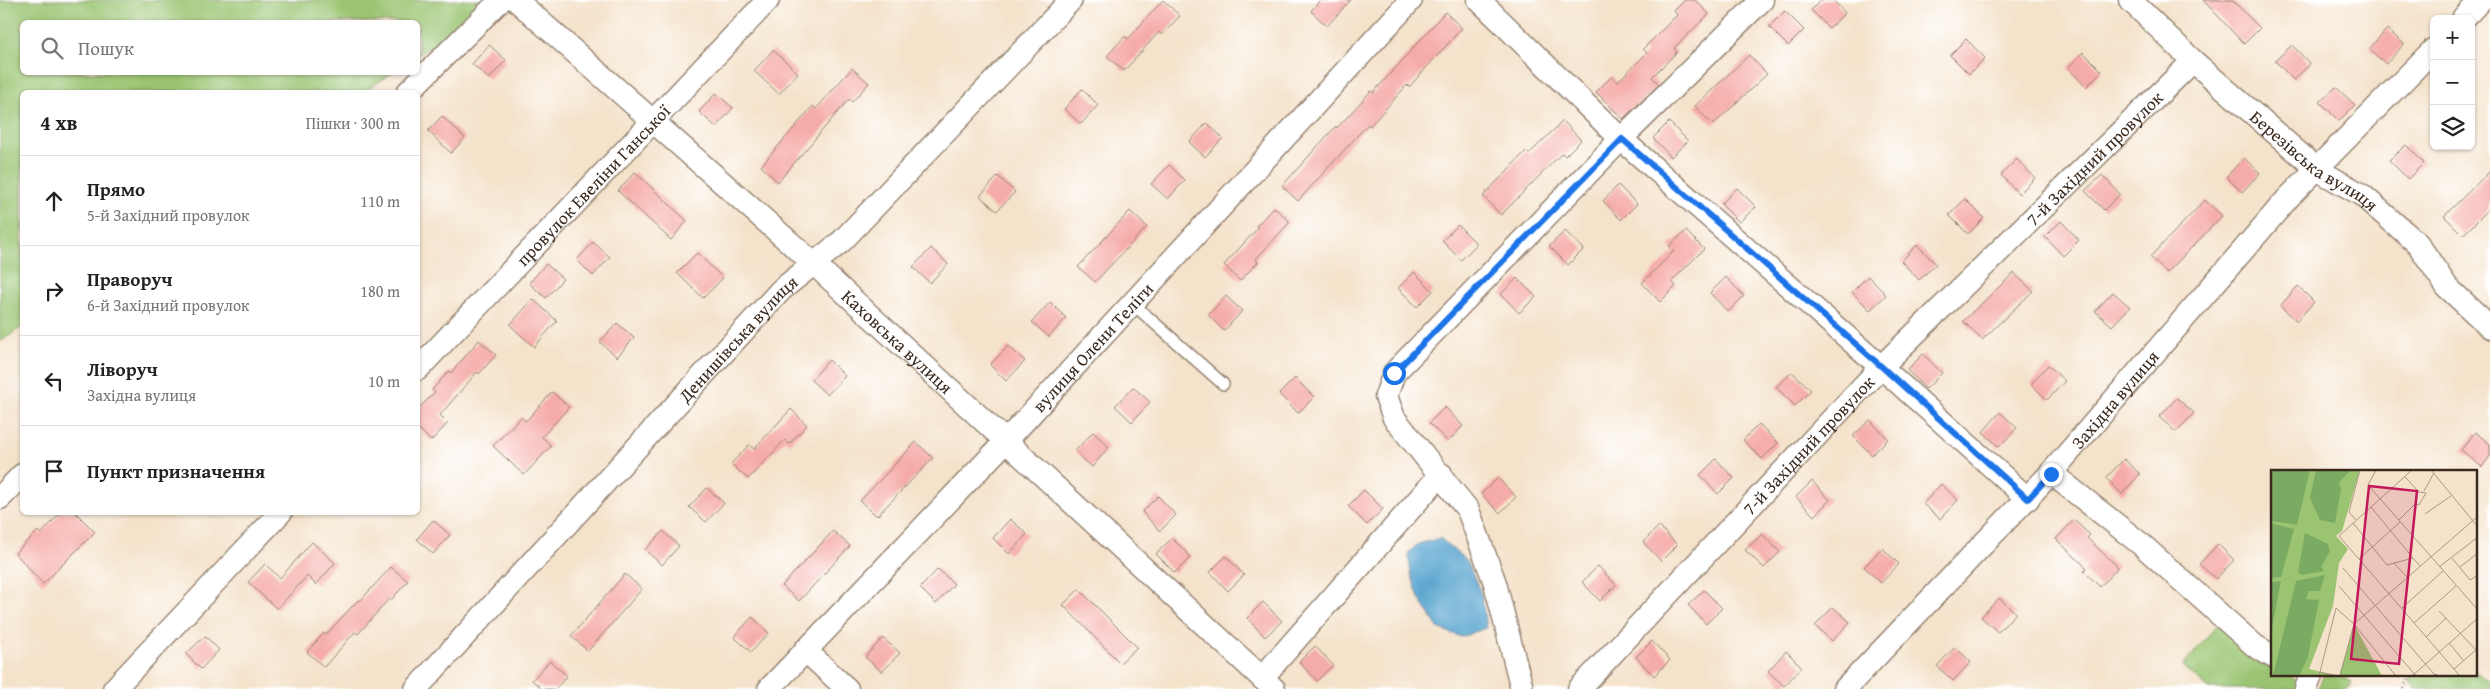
<!DOCTYPE html>
<html lang="uk">
<meta charset="utf-8">
<style>
:root{--surface:#fff;--page:#f2f2f2;--text:#222;--muted:#767676;--line:#e0e0e0}
body{margin:0;font-family:"Gentium Book Plus",serif;background:var(--page);color:var(--text)}
.controls{position:absolute;right:15px;top:15px;display:grid;overflow:hidden;border-radius:8px;box-shadow:0 1px 4px #0004}
.controls button{width:45px;height:45px;display:grid;place-items:center;padding:0;border:0;border-bottom:1px solid var(--line);background:var(--surface);color:var(--text);font:25px sans-serif}
.stop{position:absolute;width:15px;height:15px;margin:-11px;border:4px solid #1a73e8;border-radius:50%;background:#fff}
.stop.end{background:#1a73e8;border-color:#fff;box-shadow:0 1px 5px #0008}
.list{margin:0;padding:0;list-style:none}
h2{display:flex;justify-content:space-between;align-items:center;height:65px;margin:0;padding:0 20px;font-size:21px}
h2 small{font-size:16px;font-weight:400;color:var(--muted)}
.list li{display:grid;grid-template-columns:32px 1fr auto;gap:15px;align-items:center;box-sizing:border-box;height:90px;padding:0 20px;border-top:1px solid var(--line)}
.list b{display:block;font-size:19px;white-space:nowrap}
.list p{margin:0;font-size:16px;white-space:nowrap;color:var(--muted)}
.list em{font-size:16px;font-style:normal;color:var(--muted)}
.icon{flex:none;width:28px;height:28px;fill:none;stroke:currentColor;stroke-width:2;stroke-linecap:round;stroke-linejoin:round}
.map{position:relative;flex:none;width:2490px;height:689px;overflow:hidden}
.search{position:absolute;background:var(--surface);box-shadow:0 1px 4px #0004;left:20px;top:20px;width:400px;height:55px;display:flex;align-items:center;gap:12px;box-sizing:border-box;padding:0 18px;border-radius:8px;color:var(--muted);font-size:19px}
.panel{position:absolute;background:var(--surface);box-shadow:0 1px 4px #0004;left:20px;top:90px;width:400px;height:425px;border-radius:8px}
.map>svg:first-child{display:block}
.green{fill:#9ac471;stroke:#6a7748}
.water{fill:#55a3ce;stroke:#486676}
.building{fill:#f5aba7}
.lines{fill:none;stroke-linecap:round;stroke-linejoin:round}
.service-casing{stroke:#988674;stroke-width:14}
.minor-casing{stroke:#988674;stroke-width:25}
.path{stroke:#988674;stroke-width:3;stroke-dasharray:1 4;stroke-linecap:butt}
.service{stroke:#fff;stroke-width:11}
.minor{stroke:#fff;stroke-width:22}
.route{stroke:#1a73e8;stroke-width:6}
.labels{text-anchor:middle;dominant-baseline:central;stroke-width:4;stroke-linejoin:round;paint-order:stroke}
.street-label{font-size:18px;fill:#3b2a1e;stroke:#fff}
.inset-road{fill:none;stroke:#aa9885;stroke-width:1}
.view{fill:#c2185b;fill-opacity:0.15;stroke:#c2185b;stroke-width:2.5}
.inset-edge{fill:none;stroke:#3b2a1e;stroke-width:2.5}
</style>
<div class="map">
<svg width="2490" height="689" viewBox="0 0 2490 689">
<rect width="100%" height="100%" fill="#fff"/>
<filter id="ink" filterUnits="userSpaceOnUse"><feTurbulence type="fractalNoise" baseFrequency=".02" numOctaves="2"/><feDisplacementMap in="SourceGraphic" scale="10" xChannelSelector="R" yChannelSelector="G"/><feConvolveMatrix kernelMatrix="1 2 1 2 8 2 1 2 1" color-interpolation-filters="sRGB"/></filter>
<filter id="wash" filterUnits="userSpaceOnUse"><feTurbulence type="fractalNoise" baseFrequency=".0096" numOctaves="4" result="noise"/><feDisplacementMap in="SourceGraphic" scale="20" xChannelSelector="R" yChannelSelector="G"/><feGaussianBlur stdDeviation="1.12" result="paint"/><feColorMatrix in="noise" values="0 0 0 0 0 0 0 0 0 0 0 0 0 0 0 0 0 1.4 0 .05"/><feComposite in="paint" operator="in"/></filter>
<g filter="url(#wash)">
<rect width="100%" height="100%" fill="#f4e2ca"/>
<path class="green" d="M 0,0 L 498,0 L 418,55 L 418,22 L 22,22 L 22,72 L 392,73 L 363,92 L 22,92 L 22,327 L 0,342 Z
M 2218,624 L 2260,662 L 2272,668 L 2272,675 C 2286,675 2296,674 2300,689 L 2209,689 L 2183,666 Z
M 2476,671 L 2490,681 L 2490,689 L 2415,689 L 2409,681 L 2411,675 L 2476,675 Z
M 2324,675 L 2340,675 L 2351,682 L 2348,689 L 2318,689 Z"/>
<path class="water" d="M 1440,538 L 1467,561 L 1482,596 L 1486,628 L 1461,637 L 1438,628 L 1419,598 L 1411,574 L 1408,553 L 1418,544 Z"/>
<g id="blocks">
<path class="building" d="M 1163,0 L 1180,16 L 1162,35 L 1159,32 L 1124,71 L 1107,56 L 1125,36 L 1128,39 Z
M 1320,0 L 1351,0 L 1327,26 L 1311,11 Z
M 1685,0 L 1695,0 L 1709,14 L 1674,48 L 1677,52 L 1652,77 L 1659,84 L 1623,119 L 1596,92 L 1612,76 L 1617,82 L 1647,53 L 1643,49 L 1677,15 L 1674,11 Z
M 1821,0 L 1833,0 L 1845,13 L 1829,28 L 1811,10 Z
M 2203,0 L 2232,0 L 2260,28 L 2244,44 Z
M 1785,11 L 1804,30 L 1788,46 L 1769,27 Z
M 1445,12 L 1462,28 L 1409,87 L 1407,85 L 1370,126 L 1368,124 L 1298,201 L 1282,186 L 1336,126 L 1337,128 L 1371,91 L 1373,93 Z
M 2387,29 L 2404,44 L 2386,64 L 2369,49 Z
M 1966,39 L 1985,58 L 1969,74 L 1950,55 Z
M 489,45 L 506,60 L 489,79 L 472,64 Z
M 2292,45 L 2310,64 L 2294,80 L 2275,61 Z
M 773,50 L 798,73 L 779,94 L 754,71 Z
M 2083,52 L 2102,71 L 2086,87 L 2068,68 Z
M 1749,55 L 1767,74 L 1713,125 L 1695,106 Z
M 852,68 L 869,83 L 852,102 L 849,99 L 778,182 L 761,166 L 813,106 L 816,109 Z
M 2336,87 L 2355,105 L 2339,121 L 2320,102 Z
M 1082,89 L 1098,105 L 1081,124 L 1064,109 Z
M 716,93 L 733,108 L 716,127 L 699,112 Z
M 442,116 L 465,138 L 451,153 L 428,131 Z
M 1563,121 L 1581,140 L 1565,156 L 1562,153 L 1501,215 L 1483,196 L 1526,151 L 1529,154 Z
M 1669,122 L 1688,141 L 1671,157 L 1653,138 Z
M 1207,123 L 1223,138 L 1205,157 L 1189,142 Z
M 2406,145 L 2424,163 L 2408,179 L 2389,160 Z
M 2244,158 L 2260,173 L 2242,192 L 2226,177 Z
M 2017,159 L 2035,178 L 2019,194 L 2001,175 Z
M 1169,165 L 1185,180 L 1168,199 L 1151,184 Z
M 2490,171 L 2490,208 L 2463,235 L 2444,216 Z
M 635,172 L 687,221 L 671,240 L 618,191 Z
M 2102,175 L 2120,194 L 2104,210 L 2085,191 Z
M 998,176 L 1015,192 L 997,211 L 980,196 Z
M 1618,185 L 1637,204 L 1621,220 L 1603,201 Z
M 1737,188 L 1756,207 L 1739,222 L 1721,204 Z
M 1965,199 L 1984,218 L 1968,234 L 1949,215 Z
M 2205,200 L 2222,216 L 2167,273 L 2150,257 Z
M 1274,207 L 1290,222 L 1256,259 L 1258,262 L 1240,281 L 1224,265 L 1258,228 L 1256,226 Z
M 1130,211 L 1147,227 L 1095,282 L 1078,267 Z
M 2061,221 L 2079,240 L 2063,256 L 2045,237 Z
M 1458,225 L 1477,244 L 1461,260 L 1442,241 Z
M 1565,231 L 1584,249 L 1568,265 L 1549,246 Z
M 1686,231 L 1704,249 L 1672,281 L 1676,286 L 1660,302 L 1642,283 L 1674,251 L 1669,246 Z
M 593,242 L 610,257 L 593,276 L 577,260 Z
M 1917,245 L 1936,264 L 1919,280 L 1901,261 Z
M 931,248 L 948,264 L 930,283 L 913,267 Z
M 697,253 L 723,278 L 703,298 L 677,273 Z
M 546,264 L 563,279 L 546,298 L 529,283 Z
M 1414,272 L 1433,291 L 1417,307 L 1398,288 Z
M 2014,273 L 2033,291 L 1982,340 L 1963,321 Z
M 1868,276 L 1886,295 L 1870,310 L 1852,292 Z
M 1726,277 L 1744,296 L 1728,312 L 1710,293 Z
M 1517,278 L 1536,297 L 1519,313 L 1501,294 Z
M 2298,286 L 2314,302 L 2297,321 L 2280,306 Z
M 2113,292 L 2130,307 L 2112,326 L 2095,311 Z
M 1226,296 L 1242,311 L 1224,331 L 1208,315 Z
M 533,299 L 557,321 L 534,347 L 510,325 Z
M 1050,302 L 1066,318 L 1049,337 L 1032,322 Z
M 617,323 L 634,338 L 617,357 L 600,342 Z
M 479,340 L 496,355 L 479,374 L 477,372 L 440,415 L 448,423 L 431,441 L 418,428 L 418,409 L 435,392 L 432,390 L 449,371 L 451,373 Z
M 1008,346 L 1025,361 L 1006,381 L 990,365 Z
M 1923,354 L 1942,373 L 1926,389 L 1907,370 Z
M 829,360 L 845,376 L 827,395 L 811,380 Z
M 2048,365 L 2065,381 L 2047,400 L 2031,384 Z
M 1792,372 L 1811,390 L 1795,406 L 1776,387 Z
M 1295,378 L 1314,397 L 1298,413 L 1279,394 Z
M 1133,387 L 1150,402 L 1132,422 L 1115,406 Z
M 552,392 L 569,407 L 542,437 L 551,446 L 524,475 L 493,446 L 521,417 L 526,421 Z
M 2177,398 L 2194,413 L 2176,432 L 2159,417 Z
M 1445,407 L 1463,426 L 1448,442 L 1429,423 Z
M 791,409 L 807,425 L 789,444 L 785,440 L 748,479 L 731,464 L 749,445 L 754,449 Z
M 2000,412 L 2017,428 L 1999,447 L 1983,432 Z
M 1870,420 L 1888,439 L 1872,455 L 1853,436 Z
M 1759,424 L 1778,443 L 1762,459 L 1743,440 Z
M 1093,432 L 1109,447 L 1092,467 L 1075,451 Z
M 2475,432 L 2490,444 L 2490,456 L 2482,467 L 2461,450 Z
M 916,442 L 933,458 L 877,516 L 860,501 Z
M 1716,459 L 1734,478 L 1718,494 L 1700,475 Z
M 2124,459 L 2140,474 L 2122,494 L 2106,478 Z
M 1498,478 L 1516,497 L 1500,513 L 1481,494 Z
M 1812,481 L 1830,500 L 1814,516 L 1796,497 Z
M 1941,484 L 1958,500 L 1940,519 L 1923,504 Z
M 707,488 L 724,503 L 706,522 L 689,507 Z
M 1364,490 L 1383,509 L 1367,525 L 1348,506 Z
M 1158,496 L 1176,515 L 1160,531 L 1142,512 Z
M 61,512 L 75,512 L 95,532 L 43,584 L 15,553 L 38,531 L 41,534 Z
M 1010,519 L 1027,534 L 1009,554 L 993,538 Z
M 433,520 L 450,535 L 433,554 L 417,539 Z
M 2074,520 L 2090,535 L 2087,538 L 2118,567 L 2100,587 L 2084,571 L 2087,568 L 2056,539 Z
M 1659,526 L 1677,545 L 1661,561 L 1643,542 Z
M 663,531 L 679,546 L 662,565 L 645,550 Z
M 833,531 L 850,546 L 799,601 L 782,586 Z
M 1762,534 L 1780,552 L 1764,568 L 1745,550 Z
M 1172,538 L 1191,557 L 1175,573 L 1156,554 Z
M 312,542 L 335,563 L 316,585 L 307,576 L 277,609 L 248,582 L 265,564 L 280,578 Z
M 2218,544 L 2234,560 L 2216,579 L 2199,564 Z
M 1882,548 L 1899,564 L 1881,583 L 1864,567 Z
M 1226,556 L 1244,575 L 1228,591 L 1210,572 Z
M 1598,566 L 1616,585 L 1600,601 L 1582,582 Z
M 391,567 L 408,581 L 391,600 L 389,599 L 358,634 L 355,632 L 324,667 L 307,652 L 324,633 L 326,635 L 358,600 L 360,601 Z
M 938,569 L 954,584 L 936,604 L 920,588 Z
M 625,574 L 642,589 L 588,651 L 571,636 Z
M 1079,589 L 1137,647 L 1120,663 L 1063,605 Z
M 1704,590 L 1722,608 L 1706,624 L 1688,605 Z
M 1999,598 L 2016,613 L 1998,632 L 1981,617 Z
M 1263,602 L 1282,621 L 1265,637 L 1247,618 Z
M 1833,607 L 1850,622 L 1832,641 L 1815,626 Z
M 752,617 L 769,633 L 751,652 L 734,637 Z
M 205,636 L 219,650 L 201,669 L 186,654 Z
M 883,638 L 900,653 L 882,672 L 865,657 Z
M 1652,641 L 1670,660 L 1654,676 L 1636,657 Z
M 1315,646 L 1333,665 L 1317,681 L 1299,662 Z
M 1955,647 L 1971,662 L 1953,681 L 1937,666 Z
M 1786,651 L 1802,667 L 1784,686 L 1768,671 Z
M 550,661 L 567,676 L 555,689 L 542,689 L 532,680 Z"/>
</g>
</g>
<g filter="url(#ink)">
<use href="#blocks" fill-opacity="0" stroke="#988674" stroke-width="1"/>
<g class="lines">
<defs>
<path id="service" d="M 1132,303 L 1223,384"/>
<g id="minor">
<path id="s1" d="M 516,0 L 813,263 L 1274,689"/>
<path d="M 1479,0 L 1621,139 L 1881,367 L 2028,499"/>
<path id="s2" d="M 2130,0 L 2193,61 L 2318,170 L 2362,195 L 2418,244 L 2447,287 L 2490,327"/>
<path d="M 2463,19 L 2481,0"/>
<path d="M 408,92 L 501,0"/>
<path id="s3" d="M 418,369 L 768,0"/>
<path d="M 2051,473 L 2142,545 L 2255,646 L 2272,656"/>
<path d="M 0,498 L 22,475"/>
<path d="M 805,650 L 847,689"/>
<path d="M 1262,678 L 1441,474"/>
<path d="M 114,689 L 281,512"/>
<path id="s4" d="M 416,689 L 781,290 L 842,241 L 1071,0"/>
<path id="s5" d="M 769,689 L 1006,441 L 1411,0"/>
<path d="M 1522,689 L 1495,583 L 1468,510 L 1394,418 L 1386,396 L 1394,373 L 1621,139 L 1762,0"/>
<path id="s6" d="M 1579,689 L 1881,367 L 2193,61"/>
<path id="s7" d="M 1845,689 L 2051,473 L 2288,198 L 2434,49"/>
<path d="M 2306,689 L 2311,675"/>
</g>
</defs>
<use href="#service" class="service-casing"/>
<use href="#minor" class="minor-casing"/>
<path class="path" d="M 2404,689 L 2409,675"/>
<use href="#service" class="service"/>
<use href="#minor" class="minor"/>
</g>
</g>
<g class="lines" filter="url(#ink)">
<path class="route" d="M 1394,373 L 1622,139 L 1882,367 L 2028,499 L 2051,474"/>
</g>
<g class="labels">
<g class="street-label">
<text stroke="none"><textPath href="#s6" startOffset="740">7-й Західний провулок</textPath></text>
<text stroke="none"><textPath href="#s2" startOffset="245">Березівська вулиця</textPath></text>
<text stroke="none"><textPath href="#s3" startOffset="254">провулок Евеліни Ганської</textPath></text>
<text stroke="none"><textPath href="#s4" startOffset="476">Денишівська вулиця</textPath></text>
<text stroke="none"><textPath href="#s1" startOffset="512">Каховська вулиця</textPath></text>
<text stroke="none"><textPath href="#s5" startOffset="471">вулиця Олени Теліги</textPath></text>
<text stroke="none"><textPath href="#s7" startOffset="396">Західна вулиця</textPath></text>
<text stroke="none"><textPath href="#s6" startOffset="335">7-й Західний провулок</textPath></text>
</g>
</g>
<g transform="translate(2271 470)">
<rect width="206" height="206" fill="#f4e2ca"/>
<path d="M 0,0 L 89,0 L 71,61 L 65,66 L 77,79 L 68,93 L 62,136 L 38,199 L 66,206 L 0,206 ZM 83,154 L 111,206 L 68,206 Z" fill="#9ac471"/>
<path d="M 0,0 L 39,0 L 26,55 L 0,51 ZM 45,0 L 80,0 L 68,12 L 70,19 L 64,53 L 49,50 L 39,28 ZM 0,53 L 23,59 L 10,107 L 0,108 ZM 34,63 L 57,74 L 59,81 L 50,97 L 53,101 L 31,105 L 27,102 ZM 54,105 L 49,121 L 38,121 L 35,129 L 48,130 L 37,187 L 28,206 L 2,206 L 25,111 ZM 10,111 L 0,163 L 0,112 Z" fill="#7baa63"/>
<path class="inset-road" d="M 105,0 L 97,15 L 207,140M 141,0 L 68,66 L 189,206M 160,0 L 207,57M 153,21 L 163,3M 100,37 L 142,88M 154,44 L 180,26M 85,50 L 78,42 L 89,0M 128,50 L 144,34 L 148,35 L 155,23 L 148,22 L 134,7M 82,53 L 116,95 L 142,88 L 149,96M 181,88 L 199,110 L 207,105M 88,89 L 129,52M 123,93 L 136,107M 168,97 L 207,67M 189,97 L 207,83M 72,98 L 163,204 L 169,206M 68,116 L 145,206M 131,138 L 172,101M 168,141 L 207,182M 143,153 L 185,116M 155,167 L 175,148M 178,173 L 193,191M 183,199 L 206,179M 49,202 L 68,206M 48,206 L 65,138 L 83,154 L 125,206M 69,206 L 83,154 L 207,46M 141,206 L 207,148"/>
<path class="view" d="M 98,16 L 146,21 L 128,194 L 80,189 Z"/>
<rect width="206" height="206" class="inset-edge"/>
</g>
</svg>
<div class="controls">
<button>+</button>
<button>−</button>
<button><svg class="icon" aria-label="layers" viewBox="0 0 24 24"><path d="M12 4l9 5-9 5-9-5zM3 14l9 5 9-5"/></svg></button>
</div>
<div class="stop" style="left:1394px;top:373px"></div>
<div class="stop end" style="left:2051px;top:474px"></div>
<div class="search"><svg class="icon" aria-label="search" viewBox="0 0 24 24"><circle cx="10" cy="10" r="6"/><path d="M15 15l6 6"/></svg>Пошук</div>
<section class="panel">
<h2>4 хв<small>Пішки · 300 m</small></h2>
<ul class="list">
<li><svg class="icon" aria-label="ahead" viewBox="0 0 24 24"><path d="M12 20V5M6 11l6-6 6 6"/></svg><div><b>Прямо</b><p>5-й Західний провулок</p></div><em>110 m</em></li>
<li><svg class="icon" aria-label="right" viewBox="0 0 24 24"><path d="M7 20v-9h11M14 6l5 5-5 5"/></svg><div><b>Праворуч</b><p>6-й Західний провулок</p></div><em>180 m</em></li>
<li><svg class="icon" aria-label="left" viewBox="0 0 24 24"><path d="M17 20v-9H6M10 6l-5 5 5 5"/></svg><div><b>Ліворуч</b><p>Західна вулиця</p></div><em>10 m</em></li>
<li><svg class="icon" aria-label="arrive" viewBox="0 0 24 24"><path d="M6 21V4h12l-3 4 3 4H6"/></svg><div><b>Пункт призначення</b></div></li>
</ul>
</section>
</div>
